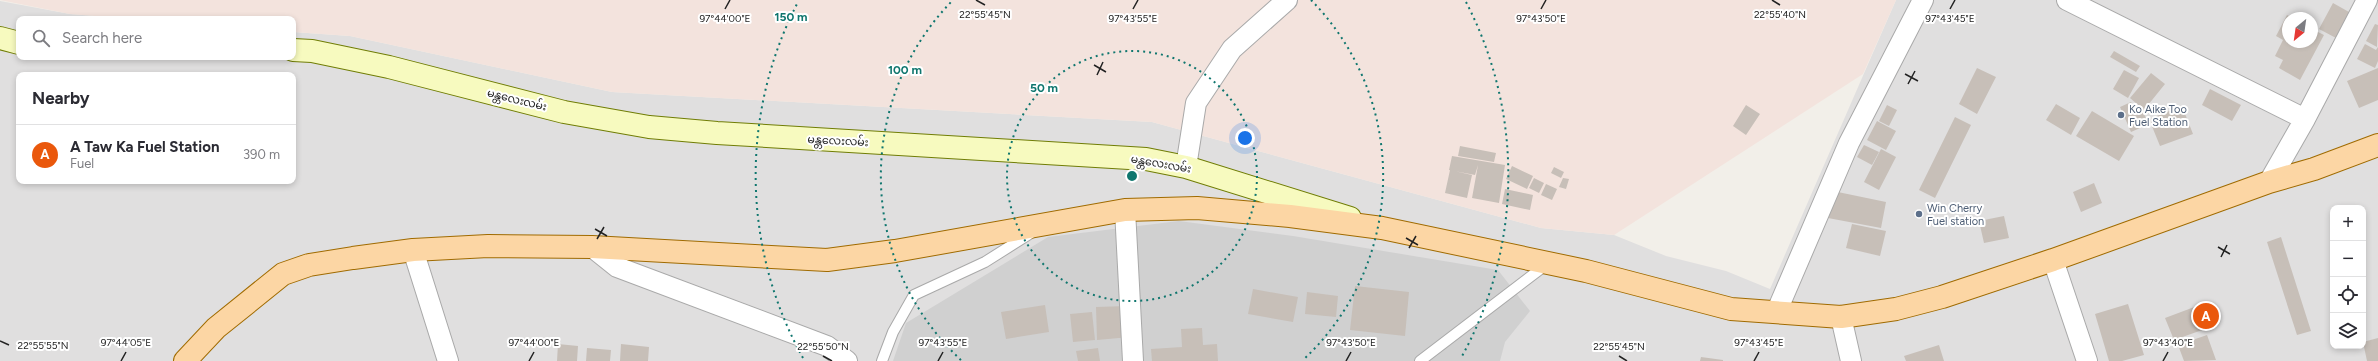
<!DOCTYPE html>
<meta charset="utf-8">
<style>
:root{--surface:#fff;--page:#f7f7f7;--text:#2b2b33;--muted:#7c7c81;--line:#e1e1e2;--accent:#ea580c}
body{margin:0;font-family:Figtree,"Noto Sans Myanmar",sans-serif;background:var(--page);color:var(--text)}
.controls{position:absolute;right:12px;bottom:12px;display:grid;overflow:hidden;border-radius:8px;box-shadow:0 2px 6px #0003}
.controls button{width:36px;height:36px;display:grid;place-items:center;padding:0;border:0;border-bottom:1px solid var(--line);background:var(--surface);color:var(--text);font:20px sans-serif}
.compass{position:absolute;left:2282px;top:12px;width:36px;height:36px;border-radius:50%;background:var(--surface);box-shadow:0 2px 6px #0003;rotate:209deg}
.you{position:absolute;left:1245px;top:138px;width:14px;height:14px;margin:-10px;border:3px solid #fff;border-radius:50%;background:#1a73e8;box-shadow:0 0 0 6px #1a73e833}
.badge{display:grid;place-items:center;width:26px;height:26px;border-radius:50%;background:var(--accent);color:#fff;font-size:13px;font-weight:700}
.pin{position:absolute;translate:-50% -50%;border:2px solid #fff;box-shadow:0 1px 4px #0006}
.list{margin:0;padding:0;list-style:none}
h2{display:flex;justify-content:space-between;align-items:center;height:52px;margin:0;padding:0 16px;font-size:17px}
h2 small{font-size:13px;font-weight:400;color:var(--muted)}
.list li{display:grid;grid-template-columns:26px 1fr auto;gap:12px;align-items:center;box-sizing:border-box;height:60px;padding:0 16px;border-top:1px solid var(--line)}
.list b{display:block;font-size:15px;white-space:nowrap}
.list p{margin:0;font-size:13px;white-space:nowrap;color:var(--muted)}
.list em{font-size:13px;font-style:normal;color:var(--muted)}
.icon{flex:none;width:22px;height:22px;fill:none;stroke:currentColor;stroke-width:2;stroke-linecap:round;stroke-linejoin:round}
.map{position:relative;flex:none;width:2378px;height:361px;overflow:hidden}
.search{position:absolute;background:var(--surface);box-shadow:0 2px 6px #0003;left:16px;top:16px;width:280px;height:44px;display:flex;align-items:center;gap:10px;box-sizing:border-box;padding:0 14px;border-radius:8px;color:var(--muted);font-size:15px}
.panel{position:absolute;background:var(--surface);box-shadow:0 2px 6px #0003;left:16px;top:72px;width:280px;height:112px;border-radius:8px}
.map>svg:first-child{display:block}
.residential{fill:#e0dfdf;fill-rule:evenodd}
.religious{fill:#d0d0d0}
.military{fill:#f3e3dd}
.building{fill:#c7bfb8}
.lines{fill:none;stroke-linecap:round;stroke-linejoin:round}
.lane-casing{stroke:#a9a9a9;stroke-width:12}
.street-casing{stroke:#a9a9a9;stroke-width:22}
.secondary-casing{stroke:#707d05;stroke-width:24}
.primary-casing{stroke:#a06b00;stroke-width:24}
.lane{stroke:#fff;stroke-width:10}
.street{stroke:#fff;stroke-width:20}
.secondary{stroke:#f7fabf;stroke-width:22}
.primary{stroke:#fcd6a4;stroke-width:22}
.ticks{fill:none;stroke:#222;stroke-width:1.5}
.ring{fill:none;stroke:#0f766e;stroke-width:2;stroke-dasharray:2 4}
.service-dot{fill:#5c6f8a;stroke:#fff;stroke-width:1.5}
.labels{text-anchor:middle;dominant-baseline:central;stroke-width:4;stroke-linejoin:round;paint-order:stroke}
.street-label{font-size:11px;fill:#222;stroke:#fff}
.service-label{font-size:11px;fill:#4e5e75;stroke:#fff;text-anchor:start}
.ticks-label{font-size:10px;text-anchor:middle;fill:#222;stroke:#fff;stroke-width:4;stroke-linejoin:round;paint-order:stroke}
.centre{fill:#0f766e;stroke:#fff;stroke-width:2}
.ring-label{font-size:12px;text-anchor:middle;font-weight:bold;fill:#0f766e;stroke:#fff;stroke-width:4;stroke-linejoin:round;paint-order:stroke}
</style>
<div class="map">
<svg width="2378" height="361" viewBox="0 0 2378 361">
<rect width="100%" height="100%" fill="#f2efe9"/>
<path class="residential" d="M 1896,0 L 2378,0 L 2378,361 L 0,361 L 0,1 L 70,14 L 133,19 L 19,19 L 19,57 L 293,57 L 293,32 L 350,36 L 612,92 L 1152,122 L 1541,228 L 1614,235 L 1666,256 L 1726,271 L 1770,289 ZM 2288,18 L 2312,18 L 2312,42 L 2288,42 ZM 19,75 L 293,75 L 293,181 L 19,181 ZM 2333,208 L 2363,208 L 2363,346 L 2333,346 Z"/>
<path class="religious" d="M 1179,221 L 1293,236 L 1498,270 L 1530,311 L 1505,342 L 1500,361 L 893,361 L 906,323 L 1048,237 Z"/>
<path class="military" d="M 0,0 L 1896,0 L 1863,74 L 1614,235 L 1541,228 L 1152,122 L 612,92 L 350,36 L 293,32 L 293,19 L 133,19 L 70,14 Z"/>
<path class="building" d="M 2333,3 L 2349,12 L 2336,38 L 2319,29 Z
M 2287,15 L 2293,18 L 2288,18 L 2288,42 L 2312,42 L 2312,29 L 2324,35 L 2300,80 L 2279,68 L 2283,60 L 2275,56 L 2283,40 L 2276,36 Z
M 2375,24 L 2378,25 L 2377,47 L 2366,41 Z
M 2365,44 L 2376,50 L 2378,47 L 2378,61 L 2375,68 L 2357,59 Z
M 2114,51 L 2140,66 L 2136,72 L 2110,57 Z
M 1977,68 L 1996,77 L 1977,114 L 1959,104 Z
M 2378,68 L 2378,100 L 2359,108 L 2347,81 Z
M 2124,70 L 2139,78 L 2128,98 L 2113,89 Z
M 2151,73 L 2165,84 L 2144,110 L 2130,98 Z
M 2210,89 L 2241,105 L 2232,121 L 2202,105 Z
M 2131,102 L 2138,115 L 2143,112 L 2149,124 L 2131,132 L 2120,107 Z
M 2056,104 L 2080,118 L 2071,135 L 2046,120 Z
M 1746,105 L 1760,114 L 1746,135 L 1733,126 Z
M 1887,105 L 1897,110 L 1889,126 L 1879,121 Z
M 2182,106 L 2193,134 L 2160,146 L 2149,119 Z
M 2092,111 L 2134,136 L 2119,161 L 2076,136 Z
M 1955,117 L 1971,125 L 1935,198 L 1919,190 Z
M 1877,121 L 1896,131 L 1886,150 L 1867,140 Z
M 1864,145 L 1879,152 L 1872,165 L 1857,157 Z
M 1460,146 L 1496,153 L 1494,162 L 1458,156 Z
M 1881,149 L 1896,157 L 1879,190 L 1864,182 Z
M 1452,156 L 1505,165 L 1499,203 L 1472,198 L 1478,165 L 1475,175 L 1449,170 Z
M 1512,166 L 1533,176 L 1527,189 L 1506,179 Z
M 1554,167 L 1564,172 L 1561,178 L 1551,173 Z
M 1450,170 L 1472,175 L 1467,198 L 1445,193 Z
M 1534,178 L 1544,183 L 1539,193 L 1529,188 Z
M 1563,178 L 1569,179 L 1566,189 L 1559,187 Z
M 2094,183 L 2102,203 L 2081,212 L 2073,192 Z
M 1546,184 L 1557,189 L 1552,200 L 1541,195 Z
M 1505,189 L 1533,195 L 1530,210 L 1502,204 Z
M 1833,191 L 1886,202 L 1881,228 L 1828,218 Z
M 2004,216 L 2009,238 L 1984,243 L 1979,221 Z
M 1852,224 L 1886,231 L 1880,256 L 1846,248 Z
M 2281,237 L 2311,331 L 2297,335 L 2267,242 Z
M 1355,286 L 1409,292 L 1405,336 L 1350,330 Z
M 1253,289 L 1298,297 L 1293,322 L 1248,314 Z
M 1307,292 L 1338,296 L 1336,317 L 1305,314 Z
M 2128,304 L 2144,355 L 2122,361 L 2109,361 L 2095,314 Z
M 1045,305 L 1049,332 L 1006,339 L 1001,312 Z
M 1127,306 L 1130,337 L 1097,340 L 1096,307 Z
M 2197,306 L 2205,329 L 2174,340 L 2165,318 Z
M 1092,312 L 1095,340 L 1073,342 L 1070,314 Z
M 1202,328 L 1203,345 L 1217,344 L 1218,361 L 1152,361 L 1151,349 L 1182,347 L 1181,329 Z
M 2207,335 L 2216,360 L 2184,361 L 2178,345 Z
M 2378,338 L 2378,361 L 2367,361 L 2363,342 Z
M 558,344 L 578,346 L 577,361 L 557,361 Z
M 621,344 L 649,347 L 648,361 L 620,361 Z
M 1939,345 L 1944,361 L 1906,361 L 1904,356 Z
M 587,348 L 611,350 L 610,361 L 586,361 Z
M 1098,348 L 1100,361 L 1078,361 L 1076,351 Z
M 1701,357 L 1723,360 L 1723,361 L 1700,361 Z"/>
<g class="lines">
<defs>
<path id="lane" d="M 882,361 L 893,332 L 914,295 L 985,262 L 1031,233
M 1420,361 L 1547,264"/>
<path id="street" d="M 2067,0 L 2305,119
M 1186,167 L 1196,103 L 1232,49 L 1287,0
M 2269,182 L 2305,119 L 2367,0
M 1125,210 L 1133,361
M 592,247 L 617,267 L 827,346 L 847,361
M 413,250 L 448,361
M 2053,260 L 2087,361
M 1776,313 L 1849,143 L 1923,0
M 1841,317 L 1851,361"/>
<path id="secondary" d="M 0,38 L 19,43
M 293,50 L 312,51 L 389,67 L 564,112 L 649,127 L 717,133 L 1146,159 L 1186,167 L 1350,218"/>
<path id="primary" d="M 185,361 L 216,328 L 283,274 L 309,265 L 353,258 L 413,250 L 488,246 L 592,247 L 827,260 L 895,251 L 1125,210 L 1197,208 L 1290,216 L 1382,228 L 1586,271 L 1731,309 L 1841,317 L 1896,309 L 1942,297 L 2053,260 L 2269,182 L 2314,169 L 2378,145"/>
</defs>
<use href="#lane" class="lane-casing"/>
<use href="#street" class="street-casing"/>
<use href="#secondary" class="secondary-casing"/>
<use href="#primary" class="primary-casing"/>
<use href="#lane" class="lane"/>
<use href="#street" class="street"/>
<use href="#secondary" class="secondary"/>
<use href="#primary" class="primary"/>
</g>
<path class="ticks" d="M 976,0 L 985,5M 1772,0 L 1780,5M 725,9 L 730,0M 1133,9 L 1138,0M 1541,9 L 1546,0M 1950,9 L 1955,0M 1094,65 L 1106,72M 1905,74 L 1918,81M 1097,75 L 1103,62M 1908,84 L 1915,71M 595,229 L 607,236M 1406,238 L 1418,245M 597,239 L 604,227M 2218,247 L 2230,254M 1409,248 L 1416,236M 2221,257 L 2227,245M 0,341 L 9,345M 823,356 L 832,361M 1619,356 L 1627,361M 121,361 L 126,352M 529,361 L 534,352M 938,361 L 943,352M 1346,361 L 1351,352M 1754,361 L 1759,352M 2163,361 L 2168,352"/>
<g class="ring">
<circle cx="1132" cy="176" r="125"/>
<path d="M961 360A251 251 0 0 1 953 0M1311 0A251 251 0 0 1 1303 360"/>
<path d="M803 358A376 376 0 0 1 798 2M1466 2A376 376 0 0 1 1461 358"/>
</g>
<g class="service-dot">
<circle cx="2121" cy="115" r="4"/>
<circle cx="1919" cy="214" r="4"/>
</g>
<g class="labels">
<g class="street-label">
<text transform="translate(517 100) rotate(14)">မန္တလေးလမ်း</text>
<text transform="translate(838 141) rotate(3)">မန္တလေးလမ်း</text>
<text transform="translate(1161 164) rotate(10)">မန္တလေးလမ်း</text>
</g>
<g class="service-label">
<text x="2129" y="109">Ko Aike Too<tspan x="2129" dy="13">Fuel Station</tspan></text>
<text x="1927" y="208">Win Cherry<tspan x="1927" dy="13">Fuel station</tspan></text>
</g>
</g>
<g class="ticks-label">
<text x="985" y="18">22°55'45"N</text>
<text x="1780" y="18">22°55'40"N</text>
<text x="725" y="22">97°44'00"E</text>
<text x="1133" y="22">97°43'55"E</text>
<text x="1541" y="22">97°43'50"E</text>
<text x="1950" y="22">97°43'45"E</text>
<text x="126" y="346">97°44'05"E</text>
<text x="534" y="346">97°44'00"E</text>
<text x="943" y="346">97°43'55"E</text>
<text x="1351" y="346">97°43'50"E</text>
<text x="1759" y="346">97°43'45"E</text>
<text x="2168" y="346">97°43'40"E</text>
<text x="43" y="349">22°55'55"N</text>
<text x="823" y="350">22°55'50"N</text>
<text x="1619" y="350">22°55'45"N</text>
</g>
<circle cx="1132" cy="176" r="6" class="centre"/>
<g class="ring-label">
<text x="791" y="21">150 m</text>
<text x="905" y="74">100 m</text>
<text x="1044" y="92">50 m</text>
</g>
</svg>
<div class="controls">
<button>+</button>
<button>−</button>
<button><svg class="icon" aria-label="locate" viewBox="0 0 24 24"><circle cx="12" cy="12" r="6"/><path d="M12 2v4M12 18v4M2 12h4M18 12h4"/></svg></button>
<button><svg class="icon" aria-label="layers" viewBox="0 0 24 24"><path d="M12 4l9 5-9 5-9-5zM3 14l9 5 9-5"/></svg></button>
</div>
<svg class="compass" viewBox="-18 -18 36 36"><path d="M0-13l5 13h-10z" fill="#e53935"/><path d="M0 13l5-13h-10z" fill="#7c7c81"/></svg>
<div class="you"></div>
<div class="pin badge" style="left:2206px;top:316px">A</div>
<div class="search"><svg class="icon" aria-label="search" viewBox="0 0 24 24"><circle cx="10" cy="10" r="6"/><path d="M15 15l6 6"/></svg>Search here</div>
<section class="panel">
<h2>Nearby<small></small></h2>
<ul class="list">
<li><span class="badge">A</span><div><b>A Taw Ka Fuel Station</b><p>Fuel</p></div><em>390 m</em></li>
</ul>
</section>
</div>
